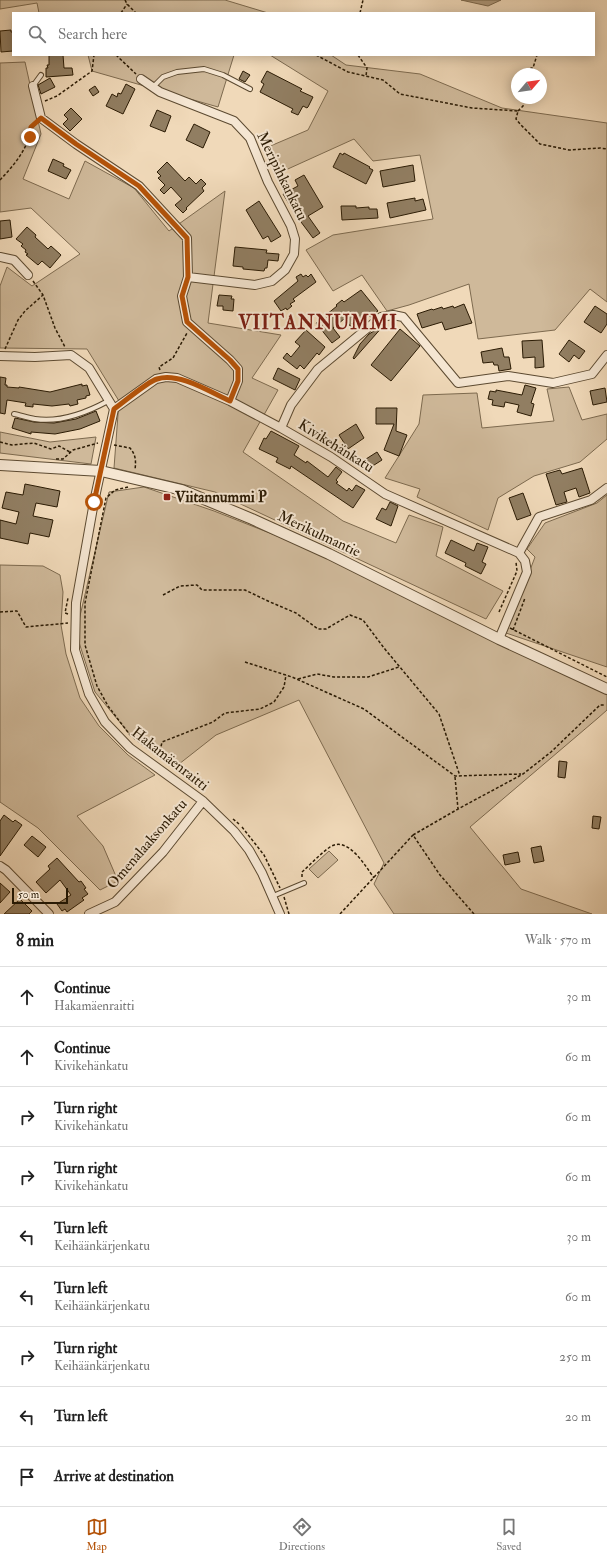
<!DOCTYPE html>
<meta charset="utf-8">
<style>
:root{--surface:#fff;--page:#f2f2f2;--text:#222;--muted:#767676;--line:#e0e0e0;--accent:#b45309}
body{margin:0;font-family:"IM FELL Double Pica",serif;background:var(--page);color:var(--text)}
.compass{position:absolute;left:511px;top:68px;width:36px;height:36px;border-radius:50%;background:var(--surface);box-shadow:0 2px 10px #0003;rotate:61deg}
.scale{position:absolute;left:12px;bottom:10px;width:56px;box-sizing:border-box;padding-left:4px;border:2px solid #2b1b04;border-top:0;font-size:11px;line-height:14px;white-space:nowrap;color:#2b1b04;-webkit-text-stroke:3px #f5e6d2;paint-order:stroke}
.stop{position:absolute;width:12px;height:12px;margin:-9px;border:3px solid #b45309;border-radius:50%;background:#fff}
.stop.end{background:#b45309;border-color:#fff;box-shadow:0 1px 4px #0008}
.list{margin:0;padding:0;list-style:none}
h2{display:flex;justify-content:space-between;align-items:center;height:52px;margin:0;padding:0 16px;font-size:17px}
h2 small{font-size:13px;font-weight:400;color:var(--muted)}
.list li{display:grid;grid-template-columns:26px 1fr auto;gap:12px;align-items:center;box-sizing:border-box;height:60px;padding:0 16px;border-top:1px solid var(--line)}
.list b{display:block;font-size:15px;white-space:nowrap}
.list p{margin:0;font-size:13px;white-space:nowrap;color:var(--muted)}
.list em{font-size:13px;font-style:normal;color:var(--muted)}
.icon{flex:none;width:22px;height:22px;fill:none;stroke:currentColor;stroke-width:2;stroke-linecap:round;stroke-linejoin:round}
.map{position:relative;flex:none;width:607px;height:914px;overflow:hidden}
.search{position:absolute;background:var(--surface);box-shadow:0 2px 10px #0003;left:12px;right:12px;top:12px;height:44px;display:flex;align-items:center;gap:10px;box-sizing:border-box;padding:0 14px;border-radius:0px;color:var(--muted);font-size:15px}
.sheet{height:592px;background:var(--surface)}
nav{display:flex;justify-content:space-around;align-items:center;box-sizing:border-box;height:56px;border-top:1px solid var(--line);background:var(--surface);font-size:11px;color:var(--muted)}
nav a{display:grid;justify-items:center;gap:2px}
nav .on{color:var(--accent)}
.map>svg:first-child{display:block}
.green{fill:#cfb99a;stroke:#7d6a4f}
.water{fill:#ad987b;stroke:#79664b}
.building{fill:#917e62;stroke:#2b1b04}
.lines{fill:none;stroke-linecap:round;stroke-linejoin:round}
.service-casing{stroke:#5c4a31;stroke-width:6}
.minor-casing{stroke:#5c4a31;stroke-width:10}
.tertiary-casing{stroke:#5c4a31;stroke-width:12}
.path{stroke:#2b1b04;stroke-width:1.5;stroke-dasharray:3 2;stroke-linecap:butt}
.service{stroke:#f5e6d2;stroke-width:4}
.minor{stroke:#f5e6d2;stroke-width:8}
.tertiary{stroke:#f5e6d2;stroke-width:10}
.route{stroke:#b45309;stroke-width:5}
.poi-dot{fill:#8f2418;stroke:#f5e6d2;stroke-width:1.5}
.labels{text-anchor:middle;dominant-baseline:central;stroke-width:4;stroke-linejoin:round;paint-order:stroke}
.street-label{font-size:15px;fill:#2b1b04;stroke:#f5e6d2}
.poi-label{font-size:15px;font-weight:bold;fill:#2b1b04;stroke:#f5e6d2;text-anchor:start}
.district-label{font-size:19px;font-weight:bold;letter-spacing:1px;fill:#7a1f14;stroke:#f5e6d2}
</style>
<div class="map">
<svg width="607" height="914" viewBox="0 0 607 914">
<rect width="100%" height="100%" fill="#f0d9b9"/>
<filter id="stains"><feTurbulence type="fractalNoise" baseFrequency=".005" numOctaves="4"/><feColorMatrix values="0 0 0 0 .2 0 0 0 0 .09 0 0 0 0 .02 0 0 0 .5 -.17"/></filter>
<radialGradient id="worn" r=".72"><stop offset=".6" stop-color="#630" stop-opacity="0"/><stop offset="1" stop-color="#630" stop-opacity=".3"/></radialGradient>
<path class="green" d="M 0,0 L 225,0 L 268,13 L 39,13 L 37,3 L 0,9 Z
M 88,55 L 234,55 L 218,107 L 92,71 Z
M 270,55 L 331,55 L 346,65 L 420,74 L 502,108 L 607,123 L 607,302 L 590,289 L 555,330 L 478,339 L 469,284 L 409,305 L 387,311 L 362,275 L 333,291 L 306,250 L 333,235 L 433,219 L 420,155 L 373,161 L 354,139 L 279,173 L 268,147 L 308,130 L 328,91 Z
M 25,62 L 41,134 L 23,179 L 69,199 L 85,161 L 134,188 L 169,231 L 225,191 L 208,323 L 281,335 L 252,378 L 278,390 L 243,452 L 343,521 L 396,543 L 409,515 L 443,527 L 436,556 L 503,591 L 486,619 L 215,492 L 114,468 L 119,401 L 87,349 L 0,348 L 0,286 L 7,267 L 32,286 L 80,254 L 31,208 L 0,212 L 0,63 Z
M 569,387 L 582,420 L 607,414 L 607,439 L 580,462 L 534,476 L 498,498 L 488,530 L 417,497 L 420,489 L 385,478 L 419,424 L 423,395 L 477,393 L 482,428 L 554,421 L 547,389 Z
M 0,432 L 50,442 L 96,437 L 91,464 L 0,453 Z
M 144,487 L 214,511 L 305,547 L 607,694 L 607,710 L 598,718 L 470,827 L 521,889 L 592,914 L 394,914 L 374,884 L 384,863 L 299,700 L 216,735 L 174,768 L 132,737 L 95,692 L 76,633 L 109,492 Z
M 607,495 L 607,667 L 506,633 L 535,557 L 527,549 L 545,523 L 597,503 Z
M 0,565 L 43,566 L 60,575 L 63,592 L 61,625 L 66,654 L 80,698 L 99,726 L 128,755 L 155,775 L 77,816 L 103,846 L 118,881 L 100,890 L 38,828 L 0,802 Z
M 329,851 L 338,860 L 318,878 L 309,869 Z"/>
<path class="water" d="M 461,0 L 501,0 L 488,6 Z"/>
<path class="building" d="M 11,30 L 11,32 L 13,32 L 13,51 L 1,52 L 0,31 Z
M 49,55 L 63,55 L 64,68 L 72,68 L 73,75 L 46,77 L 46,68 L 48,68 L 47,65 L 49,65 Z
M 243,71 L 250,75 L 245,82 L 239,79 Z
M 267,71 L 302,89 L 300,91 L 313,97 L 308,107 L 307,108 L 303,106 L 298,115 L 291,112 L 293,109 L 260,92 L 264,84 L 261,82 Z
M 50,78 L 55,87 L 41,94 L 38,85 Z
M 126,84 L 135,89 L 123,114 L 106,106 L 112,94 L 117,97 L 118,93 L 121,94 Z
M 95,86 L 99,92 L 93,96 L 89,90 Z
M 71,108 L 82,119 L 70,131 L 63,124 L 68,119 L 64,115 Z
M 157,110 L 171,116 L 165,132 L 150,126 Z
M 194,124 L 210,132 L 203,148 L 186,140 Z
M 340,153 L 343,155 L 344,153 L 370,167 L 369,168 L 373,170 L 366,184 L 333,167 Z
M 53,159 L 64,164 L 63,166 L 71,170 L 66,179 L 48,171 Z
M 167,162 L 185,181 L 189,177 L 196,184 L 201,179 L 206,184 L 202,188 L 204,191 L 186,208 L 187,209 L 183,213 L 175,205 L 182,199 L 171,187 L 164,194 L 160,190 L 165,185 L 158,178 L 161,176 L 157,172 Z
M 413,165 L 415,181 L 383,187 L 380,171 Z
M 304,175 L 323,207 L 308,216 L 320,233 L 313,238 L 298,218 L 283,194 L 298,186 L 295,180 Z
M 415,198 L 415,201 L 423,199 L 426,210 L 390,218 L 387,203 Z
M 259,201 L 281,236 L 271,242 L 268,236 L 263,239 L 246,210 Z
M 341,206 L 356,206 L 356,208 L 369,207 L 369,209 L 377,209 L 378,218 L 342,220 Z
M 10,220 L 12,237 L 0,239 L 0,221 Z
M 27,227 L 36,235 L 35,237 L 48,249 L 51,246 L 61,255 L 50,268 L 42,261 L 38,265 L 26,255 L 28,254 L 25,252 L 26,250 L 21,246 L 23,244 L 16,239 Z
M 235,247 L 267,250 L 266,253 L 279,254 L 278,261 L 268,260 L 267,268 L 265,268 L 264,271 L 243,269 L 243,267 L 233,266 Z
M 301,274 L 303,277 L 306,275 L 308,277 L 311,274 L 316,282 L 293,299 L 295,301 L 290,304 L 292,306 L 287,310 L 286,308 L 281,311 L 274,301 L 298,281 L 296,277 Z
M 361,290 L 378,311 L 370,317 L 369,315 L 353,329 L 344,319 L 333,328 L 340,337 L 332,343 L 316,323 L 337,306 L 336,305 L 342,300 L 344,302 Z
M 219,295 L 232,296 L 231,299 L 234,299 L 233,311 L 223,310 L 223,306 L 217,306 Z
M 464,304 L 472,323 L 445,330 L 442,322 L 422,328 L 417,314 L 432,309 L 433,310 L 442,307 L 443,309 L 453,306 L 454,308 Z
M 595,306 L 607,314 L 607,324 L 601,333 L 584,322 Z
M 384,325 L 354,359 L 353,358 L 360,344 L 369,334 Z
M 400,329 L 420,346 L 391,381 L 371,365 Z
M 306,330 L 325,347 L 319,355 L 317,353 L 304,369 L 300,365 L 297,369 L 283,358 L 287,353 L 291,357 L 300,346 L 295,342 Z
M 542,340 L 544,367 L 535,368 L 535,357 L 523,358 L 522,341 Z
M 569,340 L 585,351 L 579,359 L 574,355 L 569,362 L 559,354 Z
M 502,348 L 504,357 L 509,357 L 511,369 L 499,371 L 498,365 L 494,365 L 493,362 L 483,363 L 481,352 Z
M 278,368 L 300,379 L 295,390 L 273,379 Z
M 0,377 L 6,378 L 5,385 L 7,385 L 7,387 L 19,388 L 19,387 L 50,392 L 82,384 L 82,386 L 87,385 L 90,395 L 86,396 L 86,398 L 77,400 L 78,404 L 70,406 L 69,404 L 52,406 L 33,404 L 33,407 L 25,406 L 26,403 L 7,400 L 5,414 L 0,413 Z
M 525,385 L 536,388 L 531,403 L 534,404 L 531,416 L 517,412 L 519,405 L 505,402 L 504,407 L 492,405 L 493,400 L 488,399 L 490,391 L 496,392 L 496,390 L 522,395 Z
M 605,388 L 607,402 L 593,405 L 590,391 Z
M 376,408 L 397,408 L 396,431 L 407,435 L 399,456 L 384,450 L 394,424 L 376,424 Z
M 96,411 L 100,421 L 80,429 L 55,434 L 31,432 L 31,434 L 12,428 L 15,418 L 34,422 L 54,423 L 76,419 Z
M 356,424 L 364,438 L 348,449 L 339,435 Z
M 271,431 L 299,446 L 294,455 L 306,463 L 307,461 L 328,477 L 336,467 L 342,472 L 336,480 L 338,482 L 336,483 L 347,491 L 349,488 L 352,491 L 356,485 L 365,490 L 353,508 L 291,466 L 290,469 L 276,462 L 278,458 L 259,449 L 264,438 L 266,439 Z
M 377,452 L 382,460 L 371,467 L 366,459 Z
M 582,468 L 590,493 L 579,497 L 576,488 L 564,492 L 567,502 L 556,505 L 546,474 L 560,470 L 562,474 Z
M 25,484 L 60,491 L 57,507 L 36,503 L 33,516 L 53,520 L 49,537 L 30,533 L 28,544 L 0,538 L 0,520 L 16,524 L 19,512 L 2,508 L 6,492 L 23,495 Z
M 523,493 L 531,515 L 517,520 L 509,498 Z
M 390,502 L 398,506 L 391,526 L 376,519 L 382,508 L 386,510 Z
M 451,540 L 474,551 L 477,543 L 488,547 L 482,562 L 486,564 L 481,574 L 465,566 L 466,563 L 445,553 Z
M 559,761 L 567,762 L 565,778 L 558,777 Z
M 4,815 L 13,822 L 15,820 L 22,825 L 0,856 L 0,821 Z
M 593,816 L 601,817 L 599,829 L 592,828 Z
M 32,836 L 46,847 L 38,857 L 24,845 Z
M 541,846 L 544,861 L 534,863 L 531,848 Z
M 518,852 L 520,862 L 505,865 L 503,855 Z
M 57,858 L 79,882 L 81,881 L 86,888 L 84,889 L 88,894 L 82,898 L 84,900 L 67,912 L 65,909 L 62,911 L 57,904 L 71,895 L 60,880 L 46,893 L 36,882 L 50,869 L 48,866 Z
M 0,883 L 10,892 L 0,903 Z
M 20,899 L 32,911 L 29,914 L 4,914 Z"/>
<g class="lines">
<defs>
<path id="service" d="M 33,86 L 41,75
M 153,87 L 163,77 L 177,72 L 204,69 L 223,75 L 250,89
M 14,414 C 20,415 28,418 35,419 C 61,423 86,413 108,401
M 273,896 L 304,883"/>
<path id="minor" d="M 141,79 L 160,92 L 234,121 L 250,138 L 268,182 L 291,226 L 295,239 L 294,254 L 285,270 L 272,281 L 255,285 L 188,277
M 33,86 L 41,118 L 76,144 L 139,186 L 187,238 L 188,277 L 182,296 L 187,322 L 230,360 L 238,369 L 238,381 L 230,401
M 0,257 L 14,260 L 28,275
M 0,356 L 35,357 L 71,355 L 89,368 L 114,409
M 281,428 L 291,405 L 318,369 L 381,317 L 393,315 L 403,317 L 458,383 L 508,376 L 553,383 L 592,374 L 607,355
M 519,553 L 539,517 L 591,500 L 607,488
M 0,866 L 6,870 L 49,914
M 89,914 L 115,902 L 163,852 L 203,801
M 280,914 L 262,873 L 249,850 L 234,831 L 203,801 L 130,748 L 105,722 L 89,694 L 75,650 L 76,603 L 94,502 L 114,409 L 156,379 L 166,377 L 177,378 L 230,401 L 281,428 L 331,457 L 385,494 L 519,553 L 525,561 L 527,572 L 499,639"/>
<path id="tertiary" d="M 0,465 L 101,471 L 182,490 L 252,519 L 329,554 L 499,639 L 607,689"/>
</defs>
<use href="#service" class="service-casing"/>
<use href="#minor" class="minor-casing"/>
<use href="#tertiary" class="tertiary-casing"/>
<path class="path" d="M 125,0 L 127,4 L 136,13
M 121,13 L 127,4
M 360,13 L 363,0
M 116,55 L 136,74
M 316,55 L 348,72 L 383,80 L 400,94 L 472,108 L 518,111 L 516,119 L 521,125 L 540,144 L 569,150 L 600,148 L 607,149
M 358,55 L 367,68 L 366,76
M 529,74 L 531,68 L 533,68 L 537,55
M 45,101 L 57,96 L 92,71 L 94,55
M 518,111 L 523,106 L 525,98
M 0,180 C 14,165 29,148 31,127 L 36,122
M 33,281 L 43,295 L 55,328 L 65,347
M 5,349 L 18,320 L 25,311 L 43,295
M 160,370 L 159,367 L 173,358 L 187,333
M 0,442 L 12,445 L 34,443 L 51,449 L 59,446 L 70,452
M 114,445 L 130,448 C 136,455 136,461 135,470
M 56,459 L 63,459 L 73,450 L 98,443
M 128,487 L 115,490 L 106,498 L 85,603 L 85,645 L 97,686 L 108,706 L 130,735 L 204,791
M 163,595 L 180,586 L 197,585 L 202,590 L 245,590 L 270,602 L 296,613 L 318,629 L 326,629 L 350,615 L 363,620 L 384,648 L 439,714 L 460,776
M 0,612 L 17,611 L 26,627 L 68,623
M 499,612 L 517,571 L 516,562
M 68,614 L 65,613 L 68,598
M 510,628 L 607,677
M 513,630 L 525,598
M 245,662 L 292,677 L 364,709 L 455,776 L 521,774
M 298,679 L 317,674 L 334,677 L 368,677 L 399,667
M 159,756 L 162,742 L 213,722 L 225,713 L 260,709 L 274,702 L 284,687 L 286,675
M 455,777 L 458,809
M 233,819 L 239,824
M 242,827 L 264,855 L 280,888
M 302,877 L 302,872 C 311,864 320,854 330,847 C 348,835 366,867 374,878
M 284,897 L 289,914
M 340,914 L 413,835
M 474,914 L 440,875 L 413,835 L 458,809 L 523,774 L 551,752 L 600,705 L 604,705"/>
<use href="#service" class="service"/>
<use href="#minor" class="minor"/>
<use href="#tertiary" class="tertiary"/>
</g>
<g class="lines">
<path class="route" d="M 30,137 L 31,127 L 41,118 L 76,144 L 139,186 L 187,238 L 188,277 L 182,296 L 187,322 L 230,360 L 238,369 L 238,381 L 230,401 C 210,392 179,372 157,379 C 147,382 124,402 114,409 L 94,502"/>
</g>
<rect class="poi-dot" x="163" y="493" width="8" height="8" rx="2"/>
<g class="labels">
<g class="street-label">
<text transform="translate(282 176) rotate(64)">Meripihkankatu</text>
<text transform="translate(336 446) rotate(32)">Kivikehänkatu</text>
<text transform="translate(319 534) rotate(25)">Merikulmantie</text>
<text transform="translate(170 759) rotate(38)">Hakamäenraitti</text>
<text transform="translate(147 844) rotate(-49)">Omenalaaksonkatu</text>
</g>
<g class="poi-label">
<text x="175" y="497">Viitannummi P</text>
</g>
<g class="district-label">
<text x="318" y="323">VIITANNUMMI</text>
</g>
</g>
<rect width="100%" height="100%" filter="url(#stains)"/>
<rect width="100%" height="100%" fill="url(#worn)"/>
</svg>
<svg class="compass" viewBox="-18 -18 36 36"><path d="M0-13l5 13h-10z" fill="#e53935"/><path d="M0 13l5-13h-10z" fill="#767676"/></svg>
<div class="scale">50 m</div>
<div class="stop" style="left:94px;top:502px"></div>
<div class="stop end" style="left:30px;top:137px"></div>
<div class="search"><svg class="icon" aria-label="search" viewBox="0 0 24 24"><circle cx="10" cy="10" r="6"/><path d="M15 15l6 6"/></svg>Search here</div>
</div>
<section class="sheet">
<h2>8 min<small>Walk · 570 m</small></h2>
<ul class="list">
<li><svg class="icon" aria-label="ahead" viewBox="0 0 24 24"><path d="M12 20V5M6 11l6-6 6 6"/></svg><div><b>Continue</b><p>Hakamäenraitti</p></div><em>30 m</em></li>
<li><svg class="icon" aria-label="ahead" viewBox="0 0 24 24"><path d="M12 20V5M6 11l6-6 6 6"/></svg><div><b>Continue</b><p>Kivikehänkatu</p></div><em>60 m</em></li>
<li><svg class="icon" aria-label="right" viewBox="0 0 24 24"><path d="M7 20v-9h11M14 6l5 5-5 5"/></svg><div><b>Turn right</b><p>Kivikehänkatu</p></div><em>60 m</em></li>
<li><svg class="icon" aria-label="right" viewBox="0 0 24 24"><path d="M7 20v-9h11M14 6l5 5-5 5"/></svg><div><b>Turn right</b><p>Kivikehänkatu</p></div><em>60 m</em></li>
<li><svg class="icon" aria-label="left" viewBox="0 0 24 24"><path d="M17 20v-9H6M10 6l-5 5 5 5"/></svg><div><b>Turn left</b><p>Keihäänkärjenkatu</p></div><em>30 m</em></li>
<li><svg class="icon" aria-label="left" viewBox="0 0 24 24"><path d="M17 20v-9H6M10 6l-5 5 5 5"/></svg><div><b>Turn left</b><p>Keihäänkärjenkatu</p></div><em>60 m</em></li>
<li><svg class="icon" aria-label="right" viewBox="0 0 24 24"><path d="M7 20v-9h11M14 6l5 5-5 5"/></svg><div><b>Turn right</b><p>Keihäänkärjenkatu</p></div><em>250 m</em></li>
<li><svg class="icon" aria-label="left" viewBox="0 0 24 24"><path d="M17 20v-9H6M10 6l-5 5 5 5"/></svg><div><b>Turn left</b></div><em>20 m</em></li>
<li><svg class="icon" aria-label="arrive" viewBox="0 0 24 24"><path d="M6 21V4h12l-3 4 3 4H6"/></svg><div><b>Arrive at destination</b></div></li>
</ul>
</section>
<nav>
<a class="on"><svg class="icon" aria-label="map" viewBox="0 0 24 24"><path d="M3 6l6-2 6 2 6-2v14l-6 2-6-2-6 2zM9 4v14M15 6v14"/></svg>Map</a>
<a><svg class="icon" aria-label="directions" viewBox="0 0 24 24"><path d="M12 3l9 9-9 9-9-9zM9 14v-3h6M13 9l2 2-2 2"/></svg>Directions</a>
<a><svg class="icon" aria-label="saved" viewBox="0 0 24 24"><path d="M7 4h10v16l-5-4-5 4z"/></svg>Saved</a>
</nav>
